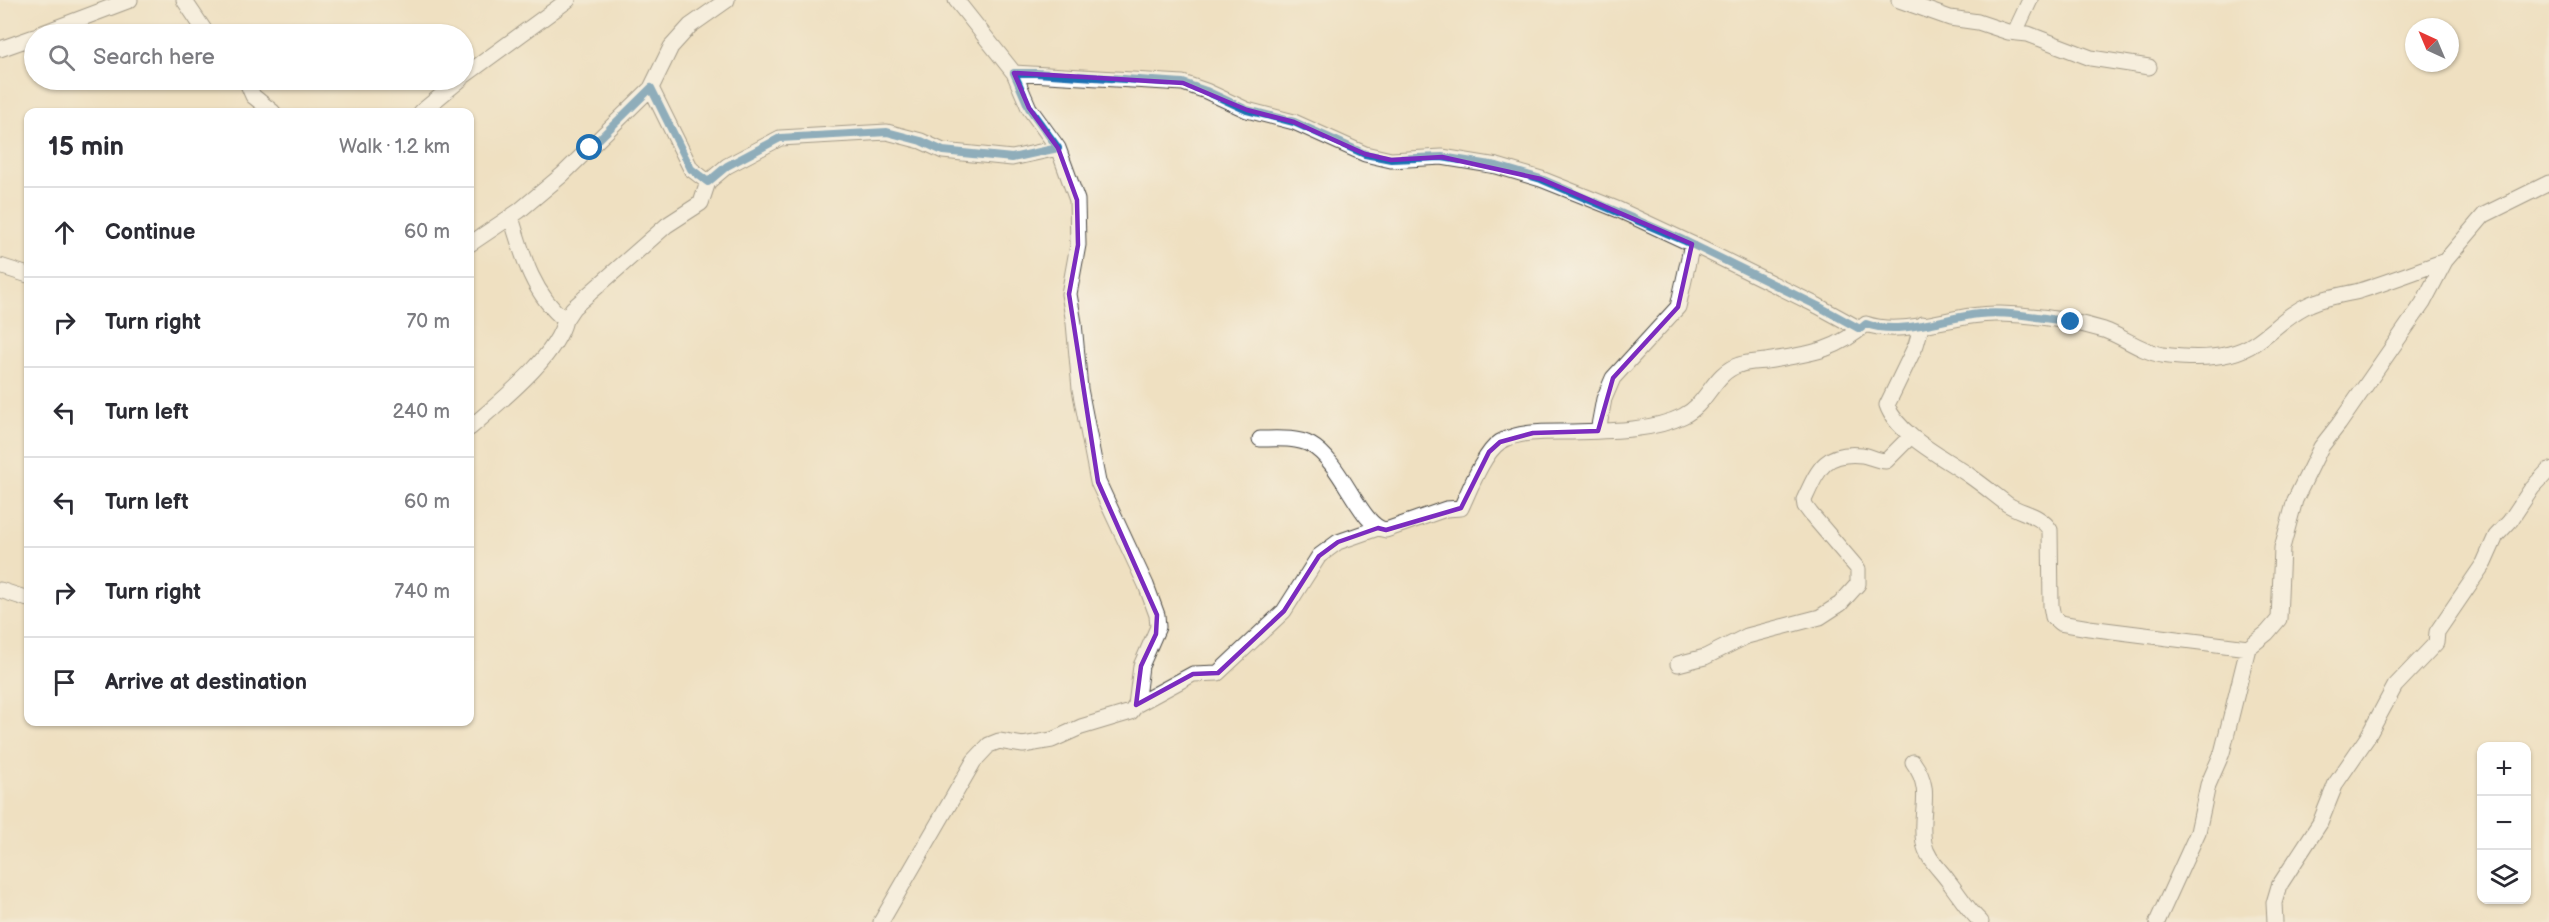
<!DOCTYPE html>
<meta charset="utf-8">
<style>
:root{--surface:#fff;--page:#f2f2f3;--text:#2b2b33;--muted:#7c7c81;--line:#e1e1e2}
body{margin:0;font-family:"Balsamiq Sans",sans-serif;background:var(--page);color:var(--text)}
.controls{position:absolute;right:18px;bottom:18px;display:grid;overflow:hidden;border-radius:12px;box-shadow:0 2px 4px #0004}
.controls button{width:54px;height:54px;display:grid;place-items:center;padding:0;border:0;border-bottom:2px solid var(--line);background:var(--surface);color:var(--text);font:30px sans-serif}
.compass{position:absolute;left:2405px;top:18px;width:54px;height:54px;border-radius:50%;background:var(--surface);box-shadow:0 2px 4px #0004;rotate:316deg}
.stop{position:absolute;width:18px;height:18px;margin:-14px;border:4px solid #1f6fb2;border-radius:50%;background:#fff}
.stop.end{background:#1f6fb2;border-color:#fff;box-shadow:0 2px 6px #0008}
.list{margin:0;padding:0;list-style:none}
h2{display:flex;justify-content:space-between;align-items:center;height:78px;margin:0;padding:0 24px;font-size:26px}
h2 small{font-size:20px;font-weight:400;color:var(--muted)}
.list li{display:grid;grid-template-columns:39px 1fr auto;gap:18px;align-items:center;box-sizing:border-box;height:90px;padding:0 24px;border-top:2px solid var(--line)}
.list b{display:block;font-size:22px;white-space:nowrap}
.list em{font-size:20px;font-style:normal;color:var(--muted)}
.icon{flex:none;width:33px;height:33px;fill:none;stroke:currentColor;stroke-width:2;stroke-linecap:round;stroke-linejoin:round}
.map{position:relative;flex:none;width:2549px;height:922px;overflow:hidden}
.search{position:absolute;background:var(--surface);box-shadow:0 2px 4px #0004;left:24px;top:24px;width:450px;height:66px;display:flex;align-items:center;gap:15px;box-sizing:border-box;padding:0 21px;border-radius:33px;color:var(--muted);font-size:22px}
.panel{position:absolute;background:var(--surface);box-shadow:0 2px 4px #0004;left:24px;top:108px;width:450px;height:618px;border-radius:12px}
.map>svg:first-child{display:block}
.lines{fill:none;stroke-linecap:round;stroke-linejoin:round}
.minor-casing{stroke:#484642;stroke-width:17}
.minor{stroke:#fff;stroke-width:15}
.route{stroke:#1f6fb2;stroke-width:8}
.marked{fill:none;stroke:#7b2cbf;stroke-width:4.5;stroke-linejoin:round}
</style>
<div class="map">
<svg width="2549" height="922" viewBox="0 0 2549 922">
<rect width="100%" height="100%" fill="#f7f3e8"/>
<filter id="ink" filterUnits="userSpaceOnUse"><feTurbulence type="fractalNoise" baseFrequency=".0167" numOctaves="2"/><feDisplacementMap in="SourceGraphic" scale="12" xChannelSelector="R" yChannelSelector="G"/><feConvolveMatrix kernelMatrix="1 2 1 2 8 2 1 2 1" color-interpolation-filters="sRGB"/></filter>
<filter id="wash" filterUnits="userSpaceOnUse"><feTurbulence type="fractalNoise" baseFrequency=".008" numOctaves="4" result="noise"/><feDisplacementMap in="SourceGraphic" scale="24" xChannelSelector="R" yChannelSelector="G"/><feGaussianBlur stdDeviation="1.35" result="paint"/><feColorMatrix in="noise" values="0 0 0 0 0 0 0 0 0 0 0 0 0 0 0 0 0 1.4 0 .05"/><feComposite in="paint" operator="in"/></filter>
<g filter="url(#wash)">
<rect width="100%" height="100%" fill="#efe0c1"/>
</g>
<g filter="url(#ink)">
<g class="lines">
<defs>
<path id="minor" d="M 184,0 L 207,34
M 1899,0 L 1950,18 L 1978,22 L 2008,32 L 2028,34 L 2091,58 L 2149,67
M 2015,32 L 2030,0
M 40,34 L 130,0
M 0,49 L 34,37
M 1014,73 L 1183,83 L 1206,91 L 1247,110 L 1294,122 L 1365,154 L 1391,160 L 1442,157 L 1497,166 L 1541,179 L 1619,210 L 1692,244 L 1818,306 L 1860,329 L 1866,324
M 464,76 L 568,0
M 246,80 L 253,96 L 273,112
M 421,112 L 460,80
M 708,182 L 727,166 L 780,138 L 887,132 L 921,141 L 943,151 L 1012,158 L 1058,148
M 511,217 C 522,254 533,295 565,320 L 573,308 L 667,225 L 701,203 L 708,182 L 691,169 L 651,88
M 470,244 L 519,211 L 562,175 L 651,88 L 671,47 L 690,26 L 727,0
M 0,266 L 28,275
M 1866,324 C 1906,338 1957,312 2000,314 C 2034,315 2071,320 2104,330 C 2124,337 2140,351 2162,355 C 2191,359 2230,360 2255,343 C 2274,330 2289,313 2310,304 C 2325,297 2343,295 2359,291 C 2388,282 2416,271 2445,261
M 1922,324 L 1916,345 L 1887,405 C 1897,435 1946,459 1970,476 C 1983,485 1995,495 2007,504 C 2022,514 2040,514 2050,530 L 2051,606 L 2053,617 L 2060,623 L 2089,628 L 2248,648
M 470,428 C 499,402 556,358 565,320
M 1598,431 L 1604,399 L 1613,378 L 1678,307 L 1692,244
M 1260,439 C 1276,439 1296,437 1311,445 C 1342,462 1361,528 1386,530 L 1446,509 L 1461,508 C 1469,491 1484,452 1500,442 C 1518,431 1546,432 1567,432 C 1602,431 1651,432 1683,416 C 1708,404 1713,373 1739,365 C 1747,362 1757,362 1766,361 C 1806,354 1834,353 1866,324
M 0,590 L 28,599
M 1678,664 L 1705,657 L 1747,636 L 1820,617 L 1840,604 L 1858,584 L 1858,569 L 1811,514 L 1805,506 L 1804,500 C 1818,470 1824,451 1862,455 C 1870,456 1877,461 1886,461 L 1911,436
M 1136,705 L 1193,674 L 1218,673 L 1284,611 L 1319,556 L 1338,542 L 1378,528
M 1913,762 C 1935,792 1918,811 1924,843 C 1927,859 1940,869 1949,882 C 1960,896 1967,909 1981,922
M 881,922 L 974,761 L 989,745 L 999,741 L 1023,745 L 1052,740 L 1081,727 L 1131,712 L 1136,705 L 1141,666 L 1158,627 L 1157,615 L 1146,585 L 1098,482 L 1080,389 L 1074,323 L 1069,294 L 1078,245 L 1077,200 L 1058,148 L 1029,108 L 1014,73 L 956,0
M 2157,922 L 2198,832 L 2208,785 L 2222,753 L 2248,648 L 2267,633 L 2279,619 L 2282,548 L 2295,500 L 2321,447 L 2339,424 L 2423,303 L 2445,261 L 2484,215 L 2549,183
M 2275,922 L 2274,903 L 2279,886 L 2320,823 L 2336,783 L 2367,738 L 2395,686 L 2436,643 L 2437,632 L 2484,563 L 2496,536 L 2510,521 L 2532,488 L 2549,470"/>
</defs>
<use href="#minor" class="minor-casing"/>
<use href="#minor" class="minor"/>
</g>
</g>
<g class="lines" filter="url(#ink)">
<path class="route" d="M 590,148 L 651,88 L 691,169 L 708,182 L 727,166 L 780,138 L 887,132 L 921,141 L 943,151 L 1012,158 L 1058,148 L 1029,108 L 1014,73 L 1036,73 L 1183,83 L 1206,91 L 1247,110 L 1294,122 L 1365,154 L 1391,159 L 1442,157 L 1497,166 L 1541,179 L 1683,240 L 1818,306 L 1860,329 L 1866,324 C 1901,336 1943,318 1979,314 C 2009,311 2042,318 2071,322"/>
</g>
<path d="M0 0H2549V922H0ZM 1014,73 L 1183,83 L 1247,110 L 1294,122 L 1365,154 L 1391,160 L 1442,157 L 1541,179 L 1692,244 L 1678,307 L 1613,378 L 1598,431 L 1533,433 L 1500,442 L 1489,452 L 1461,508 L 1386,530 L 1378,528 L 1338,542 L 1319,556 L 1284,611 L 1218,673 L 1193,674 L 1136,705 L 1141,666 L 1156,634 L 1157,615 L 1098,482 L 1069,294 L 1078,245 L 1077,200 L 1058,148 L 1029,108 Z" fill="#efe0c1" fill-opacity=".55" fill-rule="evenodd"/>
<path class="marked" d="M 1014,73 L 1183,83 L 1247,110 L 1294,122 L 1365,154 L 1391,160 L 1442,157 L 1541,179 L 1692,244 L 1678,307 L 1613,378 L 1598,431 L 1533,433 L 1500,442 L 1489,452 L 1461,508 L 1386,530 L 1378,528 L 1338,542 L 1319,556 L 1284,611 L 1218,673 L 1193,674 L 1136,705 L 1141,666 L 1156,634 L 1157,615 L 1098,482 L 1069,294 L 1078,245 L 1077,200 L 1058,148 L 1029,108 Z"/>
</svg>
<div class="controls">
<button>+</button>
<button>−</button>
<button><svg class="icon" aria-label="layers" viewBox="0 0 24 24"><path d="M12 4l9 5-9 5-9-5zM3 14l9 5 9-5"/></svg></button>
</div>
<svg class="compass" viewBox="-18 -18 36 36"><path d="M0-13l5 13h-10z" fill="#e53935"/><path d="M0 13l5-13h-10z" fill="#7c7c81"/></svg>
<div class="stop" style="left:590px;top:148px"></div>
<div class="stop end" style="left:2071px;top:322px"></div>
<div class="search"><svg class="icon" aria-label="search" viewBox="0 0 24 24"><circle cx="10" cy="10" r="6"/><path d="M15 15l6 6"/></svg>Search here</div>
<section class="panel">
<h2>15 min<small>Walk · 1.2 km</small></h2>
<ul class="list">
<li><svg class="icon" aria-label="ahead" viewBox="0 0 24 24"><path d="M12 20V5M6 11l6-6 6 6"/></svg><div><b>Continue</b></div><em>60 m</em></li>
<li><svg class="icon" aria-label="right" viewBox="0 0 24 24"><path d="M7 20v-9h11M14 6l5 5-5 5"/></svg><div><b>Turn right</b></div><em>70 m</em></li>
<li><svg class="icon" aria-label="left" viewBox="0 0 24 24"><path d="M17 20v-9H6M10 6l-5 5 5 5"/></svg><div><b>Turn left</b></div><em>240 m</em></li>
<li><svg class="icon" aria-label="left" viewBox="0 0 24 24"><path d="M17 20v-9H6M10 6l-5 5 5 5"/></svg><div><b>Turn left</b></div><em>60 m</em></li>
<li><svg class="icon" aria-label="right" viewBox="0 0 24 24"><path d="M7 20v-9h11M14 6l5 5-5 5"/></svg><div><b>Turn right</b></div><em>740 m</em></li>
<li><svg class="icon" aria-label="arrive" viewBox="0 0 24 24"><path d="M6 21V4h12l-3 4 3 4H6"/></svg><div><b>Arrive at destination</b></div></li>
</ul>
</section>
</div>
